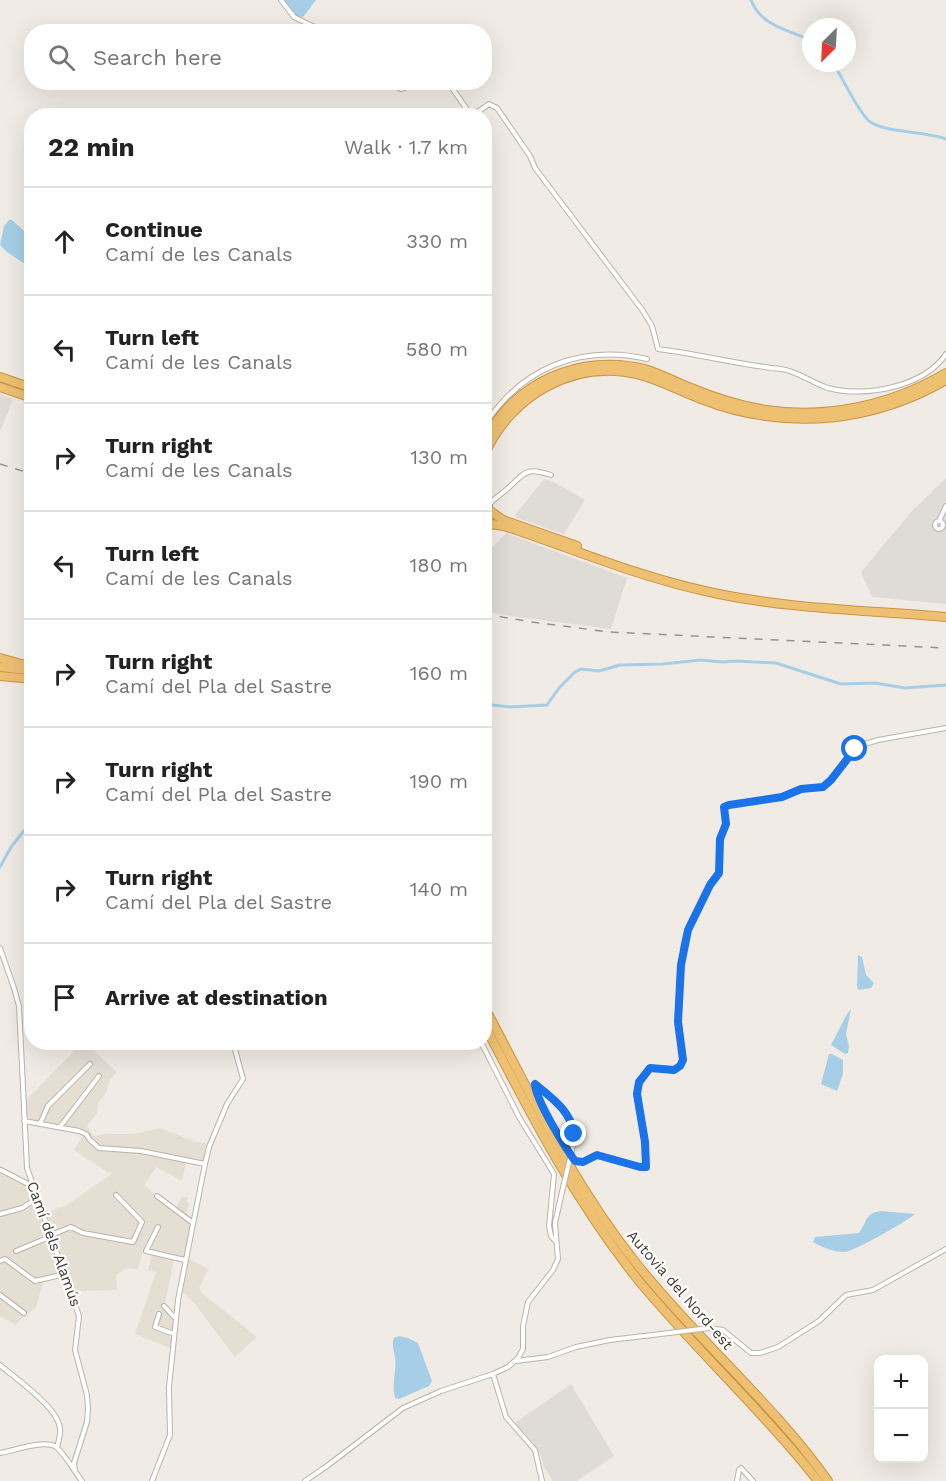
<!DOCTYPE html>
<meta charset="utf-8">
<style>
:root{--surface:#fff;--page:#f6f6f6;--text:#222;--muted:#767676;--line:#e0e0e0}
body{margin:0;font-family:"Work Sans",sans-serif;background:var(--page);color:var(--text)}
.controls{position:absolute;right:18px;bottom:18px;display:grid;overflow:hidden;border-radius:12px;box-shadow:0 6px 24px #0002}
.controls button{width:54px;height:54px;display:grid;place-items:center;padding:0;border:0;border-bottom:2px solid var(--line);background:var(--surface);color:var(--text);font:30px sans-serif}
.compass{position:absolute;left:802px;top:18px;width:54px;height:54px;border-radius:50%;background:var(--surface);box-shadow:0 6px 24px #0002;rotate:204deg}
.stop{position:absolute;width:18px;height:18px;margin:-14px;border:4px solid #1a73e8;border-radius:50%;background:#fff}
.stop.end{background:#1a73e8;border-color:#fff;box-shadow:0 2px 6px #0008}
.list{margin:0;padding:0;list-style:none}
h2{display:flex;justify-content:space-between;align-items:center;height:78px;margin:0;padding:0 24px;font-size:26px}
h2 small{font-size:20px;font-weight:400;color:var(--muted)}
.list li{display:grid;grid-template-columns:39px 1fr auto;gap:18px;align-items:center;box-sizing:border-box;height:108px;padding:0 24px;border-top:2px solid var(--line)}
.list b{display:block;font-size:22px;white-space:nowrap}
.list p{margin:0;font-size:20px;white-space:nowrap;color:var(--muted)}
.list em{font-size:20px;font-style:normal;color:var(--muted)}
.icon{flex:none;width:33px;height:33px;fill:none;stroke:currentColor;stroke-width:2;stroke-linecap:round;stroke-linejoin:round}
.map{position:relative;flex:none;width:946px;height:1481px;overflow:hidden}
.search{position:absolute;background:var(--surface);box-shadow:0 6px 24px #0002;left:24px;top:24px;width:468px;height:66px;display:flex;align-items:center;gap:15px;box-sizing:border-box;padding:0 21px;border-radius:24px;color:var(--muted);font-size:22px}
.panel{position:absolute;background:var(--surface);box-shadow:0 6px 24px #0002;left:24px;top:108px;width:468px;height:942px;border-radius:24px}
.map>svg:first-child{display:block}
.residential{fill:#e4ded3}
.industrial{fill:#dfdbd6}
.water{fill:#a6cfe7}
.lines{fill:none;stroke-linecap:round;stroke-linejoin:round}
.canal{stroke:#a6cfe7;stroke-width:3}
.street-casing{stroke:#bab3a8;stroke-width:6}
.highway-casing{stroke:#cc9443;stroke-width:10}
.street{stroke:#fff;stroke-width:4}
.highway{stroke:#eec072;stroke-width:8}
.rail{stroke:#939393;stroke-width:1.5;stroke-dasharray:8 8;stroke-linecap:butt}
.street-bridge-casing{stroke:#bab3a8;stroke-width:6;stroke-linecap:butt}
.street-bridge{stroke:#fff;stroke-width:4}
.route{stroke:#1a73e8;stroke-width:8}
.labels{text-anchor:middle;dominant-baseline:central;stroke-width:4.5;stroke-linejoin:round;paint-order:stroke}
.street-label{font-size:15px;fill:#423c35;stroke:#fff}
</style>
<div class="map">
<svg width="946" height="1481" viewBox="0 0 946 1481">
<rect width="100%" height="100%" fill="#f0ece5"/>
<path class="residential" d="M 82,1043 L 85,1043 L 117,1072 L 110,1080 L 106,1093 L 98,1103 L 97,1113 L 87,1126 L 93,1136 L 105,1134 L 135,1134 L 159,1128 L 196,1142 L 206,1143 L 203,1166 L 186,1162 L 182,1181 L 156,1167 L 144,1185 L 175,1210 L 182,1196 L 188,1198 L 187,1202 L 189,1203 L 186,1217 L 192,1220 L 184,1257 L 209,1269 L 199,1288 L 202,1293 L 257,1337 L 235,1357 L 195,1304 L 186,1295 L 178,1291 L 183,1261 L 174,1259 L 165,1304 L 168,1311 L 174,1316 L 170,1348 L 135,1334 L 156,1272 L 148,1270 L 152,1254 L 143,1251 L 138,1269 L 127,1268 L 116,1275 L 117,1290 L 69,1291 L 63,1276 L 43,1282 L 36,1307 L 15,1325 L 0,1316 L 0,1166 L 34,1185 L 45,1213 L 67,1205 L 113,1173 L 106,1171 L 74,1150 L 83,1135 L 26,1123 L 26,1100 Z"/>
<path class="industrial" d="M 0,394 L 13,399 L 0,432 Z
M 946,478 L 946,604 L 872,597 L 861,572 L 911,512 Z
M 544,479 L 554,482 L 585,500 L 564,534 L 517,518 L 515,515 Z
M 506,533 L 627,578 L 611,629 L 510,616 L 485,611 L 485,555 Z
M 571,1384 L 614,1456 L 577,1481 L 553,1481 L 544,1467 L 541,1456 L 534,1443 L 515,1423 Z"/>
<path class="water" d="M 283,0 L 316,0 L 303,17 C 293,17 289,8 283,0 Z
M 9,220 L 12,220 L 31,237 L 31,268 L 7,252 L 0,245 L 4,226 Z
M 858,955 L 862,957 L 866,975 L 874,983 L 871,988 L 859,990 L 857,988 Z
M 851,1009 L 846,1034 L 849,1046 L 848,1053 L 845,1054 L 831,1045 L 847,1014 Z
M 829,1054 L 832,1054 L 843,1060 L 843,1074 L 837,1091 L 821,1084 Z
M 881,1211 L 915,1214 C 907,1221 854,1252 844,1252 C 834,1252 821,1247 813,1242 L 815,1237 L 859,1233 C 867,1222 865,1213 881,1211 Z
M 399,1336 L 408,1338 L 418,1343 L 432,1381 L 429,1386 L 399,1399 L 395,1398 C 391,1385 397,1371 395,1357 C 394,1350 391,1345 394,1338 Z"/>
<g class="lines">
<path class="canal" d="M 751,0 C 760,25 789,31 811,40
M 833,63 C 842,77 858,111 868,120 C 881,133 926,131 946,139
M 484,704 L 510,707 L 547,705 L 559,688 L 575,672 L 581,669 L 599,671 L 620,665 L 663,664 L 701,660 L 722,662 L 736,661 L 776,663 L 841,684 L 875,683 L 905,688 L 946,685
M 0,867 L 11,847 L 32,821"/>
<defs>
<path id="street" d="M 281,0 L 294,17 L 325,32
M 385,82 L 401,89 L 422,82
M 448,82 L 470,114 L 475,114 L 489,104 L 497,108 L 530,156 L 535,168 L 643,311 L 652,326 L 658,349 C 699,354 740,365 781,369 C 798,371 812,383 828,388 C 864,398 924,387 946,354
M 484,426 C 521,368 580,344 647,359
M 488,506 C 493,499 499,496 506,490 C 525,474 523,466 551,475
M 939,521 L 946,506
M935 525a4 4 0 1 1 8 0a4 4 0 1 1-8 0Z
M 0,948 L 14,988 L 19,1006 L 27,1168 L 79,1316 L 75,1350 L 87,1395 L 88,1409 L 87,1422 L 74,1463 L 75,1471
M 481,1042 L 519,1117 L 554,1174 L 549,1226 L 551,1236 L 557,1243
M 535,1084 C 536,1100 565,1147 575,1161 L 583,1162 L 597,1155 L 640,1167 L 646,1167 L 646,1148 L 637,1088 L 650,1068 L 674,1070 L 680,1066 L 683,1060 L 678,1013 L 680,973 L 684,943 L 688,930 L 709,887 L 719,873 L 720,839 L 726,824 L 724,808 L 729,805 L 782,797 L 803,789 L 821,787 L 829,782 L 850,754 L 861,745 L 878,740 L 946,728
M 535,1084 C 558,1104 580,1117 572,1150
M 24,1121 L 79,1131 L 86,1134 L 90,1140 L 99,1148 L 141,1151 L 205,1164
M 40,1124 L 48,1106 L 90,1064
M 60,1127 L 99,1076
M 1,1170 L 32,1186
M 157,1196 L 193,1223
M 0,1214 L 22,1208 L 38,1198
M 158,1227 L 146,1251 L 185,1260
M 51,1235 L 71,1227 L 83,1233 L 133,1242 L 142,1222 L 116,1195
M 16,1251 L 52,1236
M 0,1261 L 5,1259 L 35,1281 L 65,1274
M 0,1295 L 24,1313
M 164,1306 L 176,1319
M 159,1314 L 155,1327 L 174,1334
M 709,1328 L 723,1330 L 751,1353 L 760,1353 L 778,1347 L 819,1321 L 846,1295 L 873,1290 L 946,1249
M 516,1361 L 548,1357 L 576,1347 L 610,1340 L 669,1333
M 0,1365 C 16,1379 59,1408 60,1429 C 61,1435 58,1442 57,1448
M 493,1374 L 506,1417 L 535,1450 L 542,1481
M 0,1453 C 13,1451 45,1439 56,1447 C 65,1454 74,1471 82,1481
M 152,1481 L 170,1435 L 169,1387 L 178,1300 L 205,1164 L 209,1147 L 227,1104 L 243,1079 L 233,1042
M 305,1481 L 327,1466 L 403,1408 L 441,1391 L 493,1374 L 508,1367 L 518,1358 L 523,1349 L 523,1326 L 528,1302 L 553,1270 L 558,1259 L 555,1223 L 562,1192
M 737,1481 L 739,1470 L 741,1468 L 753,1481"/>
<path id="highway" d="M 0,377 L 32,388
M 0,387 L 32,398
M 484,443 C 512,382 581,353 645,369 C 661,374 676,382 691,388 C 715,398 740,406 766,410 C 828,419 892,405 946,373
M 484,456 C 510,395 575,358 640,375 C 662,381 682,392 704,400 C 724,408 744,413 766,416 C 828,425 891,412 946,380
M 484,499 L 488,506 L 488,514
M 489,510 L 503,520 L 577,546
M 484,523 L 504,526 C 571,548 636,576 705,591 C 783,609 866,610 946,617
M 0,658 L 32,667
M 0,667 L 27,670
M 0,676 L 32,679
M 484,1006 C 531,1095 573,1184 636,1263 C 696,1339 772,1402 828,1481
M 484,1024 C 531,1115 575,1201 639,1281 C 696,1350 762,1410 818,1481"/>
</defs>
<use href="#street" class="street-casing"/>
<use href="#highway" class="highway-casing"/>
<use href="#street" class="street"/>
<use href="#highway" class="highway"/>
<path class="rail" d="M 0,464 L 32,474
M 484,614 L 532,622 L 609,632 L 946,648"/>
<defs>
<path id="street-bridge" d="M 562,1192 L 572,1150
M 669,1333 L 709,1328"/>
</defs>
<use href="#street-bridge" class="street-bridge-casing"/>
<use href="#street-bridge" class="street-bridge"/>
</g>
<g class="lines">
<path class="route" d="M 574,1134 C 571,1111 552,1098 535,1084 C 536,1101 565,1147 575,1161 L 583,1162 L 597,1155 L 640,1167 L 646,1167 L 645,1142 L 637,1094 L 639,1082 L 650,1068 L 674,1070 L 680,1066 L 683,1060 L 678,1022 L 681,965 L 688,930 L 710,885 L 719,873 L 720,839 L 726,824 L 724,807 L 729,805 L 782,797 L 801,789 L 823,787 L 831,780 L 855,749"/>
</g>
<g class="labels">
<g class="street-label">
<text transform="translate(54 1244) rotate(70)">Camí dels Alamús</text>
<text transform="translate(680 1290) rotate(49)">Autovia del Nord-est</text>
</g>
</g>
</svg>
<div class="controls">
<button>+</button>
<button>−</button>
</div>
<svg class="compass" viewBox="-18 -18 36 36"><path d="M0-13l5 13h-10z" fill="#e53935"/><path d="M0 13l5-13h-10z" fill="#767676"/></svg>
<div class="stop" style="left:855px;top:749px"></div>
<div class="stop end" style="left:574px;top:1134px"></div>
<div class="search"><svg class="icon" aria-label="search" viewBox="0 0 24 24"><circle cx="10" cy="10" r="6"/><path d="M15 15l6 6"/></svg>Search here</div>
<section class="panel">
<h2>22 min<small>Walk · 1.7 km</small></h2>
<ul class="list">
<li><svg class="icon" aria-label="ahead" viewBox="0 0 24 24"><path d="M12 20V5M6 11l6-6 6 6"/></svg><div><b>Continue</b><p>Camí de les Canals</p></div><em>330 m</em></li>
<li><svg class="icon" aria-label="left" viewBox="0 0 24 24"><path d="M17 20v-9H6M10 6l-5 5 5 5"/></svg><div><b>Turn left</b><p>Camí de les Canals</p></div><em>580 m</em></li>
<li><svg class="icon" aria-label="right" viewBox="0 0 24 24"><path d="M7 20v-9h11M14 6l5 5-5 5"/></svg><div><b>Turn right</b><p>Camí de les Canals</p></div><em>130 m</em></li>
<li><svg class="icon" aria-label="left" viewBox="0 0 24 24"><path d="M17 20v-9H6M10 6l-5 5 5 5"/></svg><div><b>Turn left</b><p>Camí de les Canals</p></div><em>180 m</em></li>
<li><svg class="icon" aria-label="right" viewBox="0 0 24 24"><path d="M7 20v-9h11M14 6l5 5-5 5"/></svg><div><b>Turn right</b><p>Camí del Pla del Sastre</p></div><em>160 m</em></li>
<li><svg class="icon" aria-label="right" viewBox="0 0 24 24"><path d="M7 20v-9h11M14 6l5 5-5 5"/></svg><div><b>Turn right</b><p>Camí del Pla del Sastre</p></div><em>190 m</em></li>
<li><svg class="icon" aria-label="right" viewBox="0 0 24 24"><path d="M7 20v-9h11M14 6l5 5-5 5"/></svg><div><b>Turn right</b><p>Camí del Pla del Sastre</p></div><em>140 m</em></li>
<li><svg class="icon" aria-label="arrive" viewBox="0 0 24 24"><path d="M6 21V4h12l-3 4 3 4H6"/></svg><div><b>Arrive at destination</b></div></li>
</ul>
</section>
</div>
